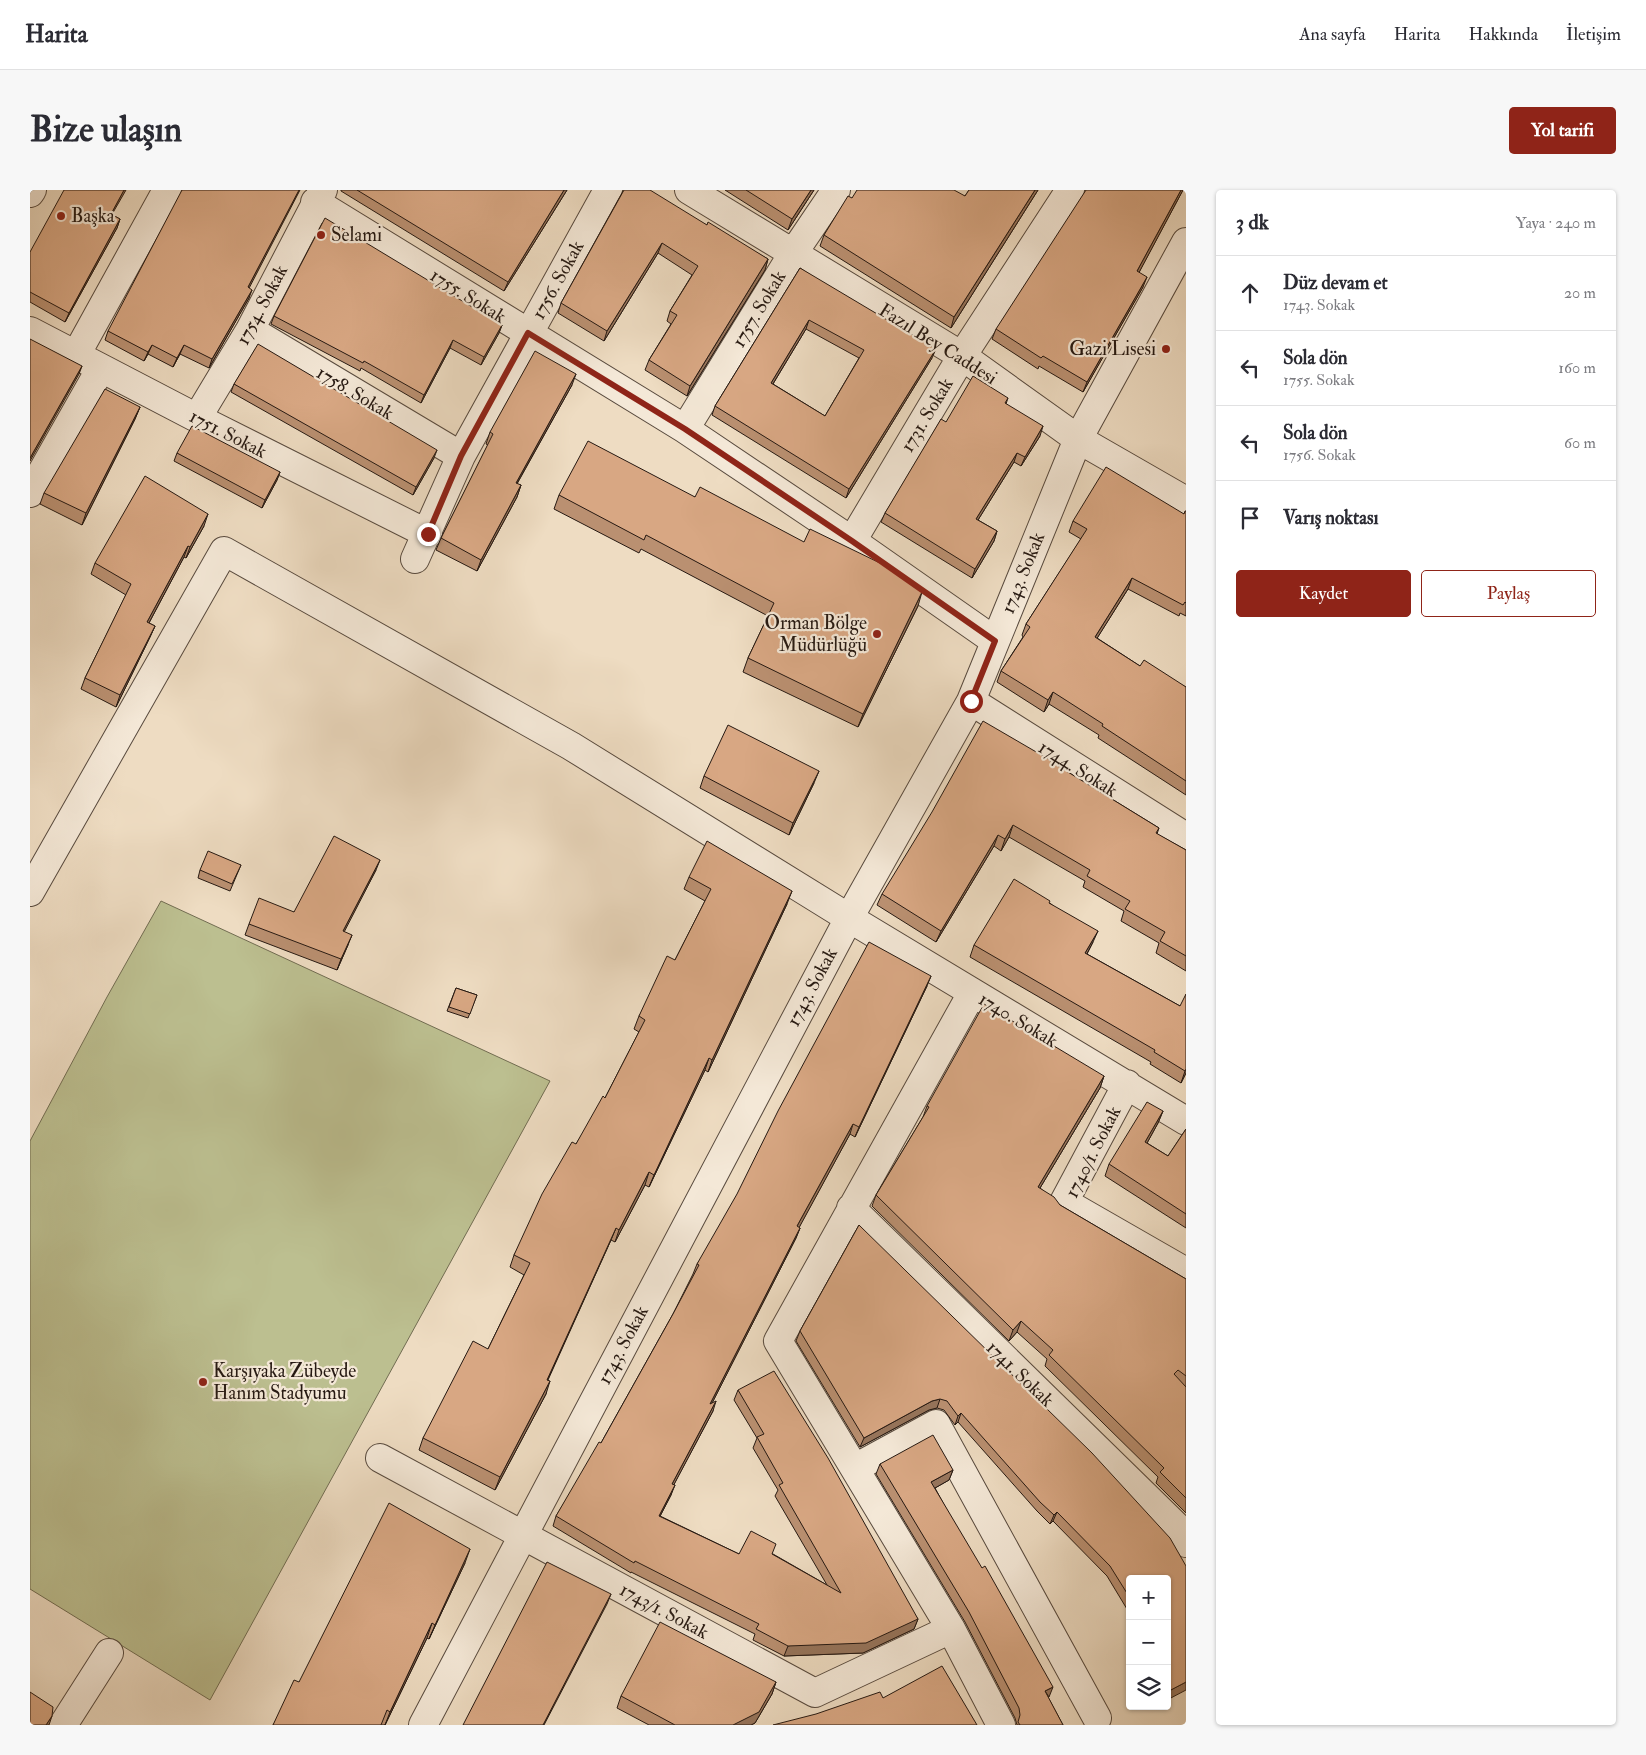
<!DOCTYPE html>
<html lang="tr">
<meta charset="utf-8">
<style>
:root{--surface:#fff;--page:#f7f7f7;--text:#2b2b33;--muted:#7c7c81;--line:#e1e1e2;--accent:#8f2418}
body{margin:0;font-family:"IM FELL Double Pica",serif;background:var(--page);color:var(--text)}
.controls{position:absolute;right:15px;bottom:15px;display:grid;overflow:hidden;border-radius:5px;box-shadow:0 1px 4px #0004}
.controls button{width:45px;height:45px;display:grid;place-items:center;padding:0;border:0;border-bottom:1px solid var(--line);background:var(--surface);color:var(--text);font:25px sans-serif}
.stop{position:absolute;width:15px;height:15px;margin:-11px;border:4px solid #8f2418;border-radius:50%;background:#fff}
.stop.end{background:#8f2418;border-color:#fff;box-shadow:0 1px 5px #0008}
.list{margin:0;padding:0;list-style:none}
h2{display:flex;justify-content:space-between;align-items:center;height:65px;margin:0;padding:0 20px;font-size:21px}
h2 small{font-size:16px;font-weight:400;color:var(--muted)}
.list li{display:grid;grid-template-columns:32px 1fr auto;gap:15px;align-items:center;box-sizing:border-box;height:75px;padding:0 20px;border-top:1px solid var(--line)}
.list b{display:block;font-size:19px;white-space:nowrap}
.list p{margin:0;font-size:16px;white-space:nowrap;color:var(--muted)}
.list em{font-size:16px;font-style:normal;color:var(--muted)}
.actions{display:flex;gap:10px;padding:15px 20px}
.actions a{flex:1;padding:11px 0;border:1px solid var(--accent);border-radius:5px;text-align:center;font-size:18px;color:var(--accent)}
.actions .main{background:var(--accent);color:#fff}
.icon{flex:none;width:28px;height:28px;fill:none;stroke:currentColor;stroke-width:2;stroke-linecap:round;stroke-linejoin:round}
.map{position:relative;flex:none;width:1156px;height:1535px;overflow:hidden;border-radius:5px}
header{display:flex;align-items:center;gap:30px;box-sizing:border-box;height:70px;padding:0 25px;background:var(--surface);border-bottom:1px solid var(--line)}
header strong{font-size:24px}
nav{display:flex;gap:28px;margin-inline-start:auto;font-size:18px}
.intro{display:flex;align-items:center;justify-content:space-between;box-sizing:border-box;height:120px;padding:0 30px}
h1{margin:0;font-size:35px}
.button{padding:12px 22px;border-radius:5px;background:var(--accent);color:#fff;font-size:18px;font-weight:700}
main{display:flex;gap:30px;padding:0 30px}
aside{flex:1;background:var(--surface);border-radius:5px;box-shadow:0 1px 4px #0004}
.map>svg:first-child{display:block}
.green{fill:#bcbf90;stroke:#716c51}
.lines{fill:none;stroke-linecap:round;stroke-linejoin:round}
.minor-casing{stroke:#584a3e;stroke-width:30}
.minor{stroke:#f4e8d7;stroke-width:28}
.wall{fill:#ba9071;stroke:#261912;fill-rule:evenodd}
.shaded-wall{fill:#97755c;stroke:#261912}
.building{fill:#d8a783;stroke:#261912;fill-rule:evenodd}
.route{stroke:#8f2418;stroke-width:6}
.poi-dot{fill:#8f2418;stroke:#f4e8d7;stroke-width:2}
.labels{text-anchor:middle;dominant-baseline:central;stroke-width:4.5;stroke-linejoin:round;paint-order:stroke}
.poi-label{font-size:19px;fill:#261912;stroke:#f4e8d7;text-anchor:start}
.street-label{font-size:19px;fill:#261912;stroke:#f4e8d7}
</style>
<header>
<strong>Harita</strong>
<nav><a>Ana sayfa</a><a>Harita</a><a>Hakkında</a><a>İletişim</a></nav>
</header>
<div class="intro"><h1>Bize ulaşın</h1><a class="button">Yol tarifi</a></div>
<main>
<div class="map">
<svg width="1156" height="1535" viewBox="0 0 1156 1535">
<rect width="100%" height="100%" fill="#eedcc2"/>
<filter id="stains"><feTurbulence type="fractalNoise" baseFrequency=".004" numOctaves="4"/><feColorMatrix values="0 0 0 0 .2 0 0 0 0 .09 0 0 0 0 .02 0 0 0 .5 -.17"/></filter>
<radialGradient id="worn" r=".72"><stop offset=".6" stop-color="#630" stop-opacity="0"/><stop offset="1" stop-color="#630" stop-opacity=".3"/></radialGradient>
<path class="green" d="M 131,711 L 520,891 L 180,1510 L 0,1399 L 0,951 L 77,807 Z"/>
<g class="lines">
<defs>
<path id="minor" d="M 659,0 L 932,166 L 1048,249 L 1156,311
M 0,3 L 2,0
M 285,12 L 655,239 L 822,351 L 965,451
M 220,140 L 431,266
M 0,141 L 167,228 L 398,344
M 46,165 L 137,0
M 167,228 L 220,140 L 293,0
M 655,239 L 762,65 L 806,0
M 0,303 L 71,178
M 822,351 L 932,166 L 1040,0
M 385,369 L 431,266 L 578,0
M 941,511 L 1156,647
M 0,702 L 194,361 L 541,556 L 819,728 L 1156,931
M 942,803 L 748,1151 L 921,1439 L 971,1535
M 1097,894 L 1034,1012 L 1156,1082
M 821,1018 L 1148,1338 L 1156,1353
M 350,1268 L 785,1503 L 921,1439
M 825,1278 L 906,1234 L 1067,1528
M 33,1535 L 79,1463
M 393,1535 L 819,728 L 941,511 L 1048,249 L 1156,52"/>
</defs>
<use href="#minor" class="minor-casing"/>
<use href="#minor" class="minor"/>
</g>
<path class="wall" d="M 311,0 L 537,0 L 474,101 L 311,1 Z
M 695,0 L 784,0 L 758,40 Z
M 939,0 L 1008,0 L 921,138 L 790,56 L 794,45 L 822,8 L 935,6 Z
M 1153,0 L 1109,82 L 1113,97 L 1053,202 L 1009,176 L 1008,179 L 962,149 L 966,139 Z
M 593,1 L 677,35 L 738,69 L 735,80 L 657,206 L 615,180 L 619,170 L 641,134 L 637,131 L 640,121 L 662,85 L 628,63 L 574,151 L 528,123 L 531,113 Z
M 82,25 L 90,29 L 87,38 L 35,132 L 0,112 L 0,62 Z
M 770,78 L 902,168 L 816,308 L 682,225 L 685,216 ZM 776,139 L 829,168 L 795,226 L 743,194 Z
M 219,98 L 219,108 L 179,178 L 150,164 L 143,177 L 118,164 L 114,171 L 75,150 L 78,141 Z
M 244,126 L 472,135 L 469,143 L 451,175 L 420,158 L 391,213 L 331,178 L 330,181 L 241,134 Z
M 204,194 L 404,268 L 383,305 L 201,202 Z
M 542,195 L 487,294 L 491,295 L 487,307 L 447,381 L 406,360 L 411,348 L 458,255 L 456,254 L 460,242 Z
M 978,208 L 976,214 L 1010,246 L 991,276 L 984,272 L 948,330 L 967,341 L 964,351 L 942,388 L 851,332 L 855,323 L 916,232 Z
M 110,217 L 105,229 L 52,335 L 10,314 L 14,303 Z
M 147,263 L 250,282 L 247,290 L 232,318 L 144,271 Z
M 529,305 L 665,307 L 888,416 L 828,537 L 713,482 L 718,468 L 738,426 L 611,359 L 609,363 L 524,319 Z
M 1156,321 L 1156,426 L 1150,423 L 1149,426 L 1098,399 L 1067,448 L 1110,476 L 1156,497 L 1156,605 L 1068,548 L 1069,545 L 1019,514 L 1014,522 L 967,492 L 971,481 L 993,447 L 992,445 L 996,434 L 1051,349 L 1039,342 L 1043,331 L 1154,324 Z
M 174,336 L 156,368 L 154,367 L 119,433 L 125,436 L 120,447 L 86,517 L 51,499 L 55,488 L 96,405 L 61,384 L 65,373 Z
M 1020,571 L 1129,638 L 1127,644 L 1156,660 L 1156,781 L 1126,763 L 1129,753 L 1091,731 L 1094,721 L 1053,697 L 1055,691 L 979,647 L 971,661 L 964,656 L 906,752 L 847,715 L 852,704 Z
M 674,586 L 784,593 L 759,645 L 670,598 Z
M 211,675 L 200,701 L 168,688 L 170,680 Z
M 346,680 L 314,741 L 318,755 L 307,780 L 215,745 L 219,734 L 264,722 Z
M 659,687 L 757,714 L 678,882 L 675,880 L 619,997 L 615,995 L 585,1052 L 581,1050 L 518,1190 L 516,1204 L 465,1300 L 389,1260 L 393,1248 L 458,1159 L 494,1085 L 480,1077 L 484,1065 L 546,954 L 575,908 L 609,842 L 604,839 L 609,826 L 645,770 L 675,711 L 654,699 Z
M 1020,713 L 1063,752 L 1057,764 L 1150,816 L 1156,883 L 1151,893 L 1120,874 L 1121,872 L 940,767 L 944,755 Z
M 897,796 L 825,947 L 820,944 L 769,1037 L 770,1038 L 766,1048 L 682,1213 L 683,1221 L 644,1294 L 641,1305 L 630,1326 L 709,1364 L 743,1364 L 797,1395 L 745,1306 L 748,1300 L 723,1258 L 727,1248 L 704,1210 L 708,1200 L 888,1429 L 884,1439 L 833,1463 L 754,1466 L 723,1450 L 725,1444 L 601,1382 L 601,1383 L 523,1336 L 526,1326 L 571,1253 L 643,1124 L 663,1084 L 667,1074 Z
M 426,798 L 447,805 L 438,828 L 417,821 Z
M 1074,886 L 1070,898 L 1010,998 L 1030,1015 L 1156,1089 L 1156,1323 L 1126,1293 L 1128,1287 L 1015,1176 L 1017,1169 L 987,1142 L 979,1151 L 842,1016 L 846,1005 L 893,927 L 897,916 Z
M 1133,921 L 1128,933 L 1117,953 L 1138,966 L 1156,939 L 1156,1038 L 1075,986 L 1079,974 Z
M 829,1035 L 1137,1389 L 1100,1389 L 1100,1424 L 1077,1386 L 1023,1331 L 1020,1334 L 1007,1321 L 928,1232 L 925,1235 L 914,1220 L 907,1218 L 899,1220 L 830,1257 L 766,1151 L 770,1141 Z
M 850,1274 L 923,1280 L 919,1290 L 905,1298 L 1033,1535 L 987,1535 L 985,1528 L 935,1432 L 846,1284 Z
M 435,1373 L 399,1449 L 397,1448 L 355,1535 L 243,1535 L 269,1492 Z
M 746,1492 L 742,1504 L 725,1533 L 721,1535 L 619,1535 L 587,1518 L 591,1506 Z"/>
<path class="shaded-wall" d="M 94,0 L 96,0 L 77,33 L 81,24 Z
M 269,0 L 270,0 L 215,106 L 218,97 Z
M 534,0 L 537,0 L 474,101 L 478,92 Z
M 781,0 L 784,0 L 758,40 L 762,29 Z
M 1005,0 L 1008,0 L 921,138 L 924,127 Z
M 1151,0 L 1153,0 L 1104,92 L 1107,81 Z
M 90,29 L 87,38 L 35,132 L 39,123 Z
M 632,53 L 628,63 L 574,151 L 577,141 Z
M 738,69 L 735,80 L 657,206 L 660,196 Z
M 1117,87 L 1113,97 L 1053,202 L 1057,192 Z
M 222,100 L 219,108 L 179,178 L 182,169 Z
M 779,130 L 776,139 L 738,202 L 741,193 Z
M 472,135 L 469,143 L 451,175 L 454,167 Z
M 423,150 L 420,158 L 391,213 L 394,205 Z
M 122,155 L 118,164 L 114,171 L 118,162 Z
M 154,155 L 150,164 L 143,177 L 147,168 Z
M 906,159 L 902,168 L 816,308 L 819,299 Z
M 52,176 L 49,184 L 0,271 L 0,268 Z
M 546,184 L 542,195 L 481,304 L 486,293 Z
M 110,217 L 105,229 L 52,335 L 56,323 Z
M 1013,236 L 1010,246 L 991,276 L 995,267 Z
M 407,260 L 404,268 L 383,305 L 386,297 Z
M 987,263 L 984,272 L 943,338 L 946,329 Z
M 250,282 L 247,290 L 232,318 L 235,310 Z
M 491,295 L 487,307 L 447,381 L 451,370 Z
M 178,324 L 174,336 L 156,368 L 160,357 Z
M 967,341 L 964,351 L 942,388 L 945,379 Z
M 158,356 L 154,367 L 113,444 L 117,432 Z
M 1102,388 L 1098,399 L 1061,458 L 1065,447 Z
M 892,402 L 888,416 L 828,537 L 833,524 Z
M 125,436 L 120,447 L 86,517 L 90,505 Z
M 1023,502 L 1019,514 L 1014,522 L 1018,510 Z
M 789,581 L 784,593 L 759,645 L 763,633 Z
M 983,635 L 979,647 L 971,661 L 975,649 Z
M 968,645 L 964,656 L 906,752 L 911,741 Z
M 350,670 L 346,680 L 309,752 L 313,741 Z
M 762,701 L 757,714 L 678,882 L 682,870 Z
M 1068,741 L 1063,752 L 1051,775 L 1055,763 Z
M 322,745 L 318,755 L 307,780 L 311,769 Z
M 901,786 L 897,796 L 825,947 L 829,937 Z
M 679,868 L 675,880 L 619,997 L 624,985 Z
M 1156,879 L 1156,883 L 1151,893 L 1155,881 Z
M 1074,886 L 1070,898 L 1004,1008 L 1008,997 Z
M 1133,921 L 1128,933 L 1111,964 L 1115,952 Z
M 823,934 L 820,944 L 764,1047 L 767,1036 Z
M 619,982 L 615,995 L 585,1052 L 589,1040 Z
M 586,1038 L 581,1050 L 512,1202 L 517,1190 Z
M 770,1038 L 766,1048 L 676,1225 L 680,1214 Z
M 991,1131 L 987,1142 L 979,1151 L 983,1140 Z
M 520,1191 L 516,1204 L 465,1300 L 470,1287 Z
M 910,1209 L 907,1218 L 899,1220 L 830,1257 L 834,1248 L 902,1211 Z
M 686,1211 L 683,1221 L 639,1304 L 642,1294 Z
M 931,1223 L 928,1232 L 925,1235 L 928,1226 Z
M 923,1280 L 919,1290 L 898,1302 L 901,1292 Z
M 645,1295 L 641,1305 L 625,1336 L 629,1326 Z
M 1027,1322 L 1023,1331 L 1020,1334 L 1024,1325 Z
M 440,1359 L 435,1373 L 399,1449 L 405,1435 Z
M 581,1404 L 577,1414 L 514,1535 L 513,1535 Z
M 888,1429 L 884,1439 L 833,1463 L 754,1466 L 758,1456 Z
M 402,1433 L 397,1448 L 355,1535 L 360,1522 Z
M 746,1492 L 742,1504 L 725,1533 L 721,1535 L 703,1535 Z
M 1156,1492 L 1156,1500 L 1137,1510 L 1137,1502 Z
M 1023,1497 L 1019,1507 L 1015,1501 Z
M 22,1526 L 19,1535 L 16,1535 Z"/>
<path class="building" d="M 34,0 L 94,0 L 81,24 L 90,29 L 39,123 L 0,102 L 0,62 Z
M 152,0 L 269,0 L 218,97 L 222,100 L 182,169 L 154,155 L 147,168 L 122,155 L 118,162 L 78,141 Z
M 327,0 L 534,0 L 478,92 Z
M 594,0 L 620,0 L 677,35 L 678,32 L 738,69 L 660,196 L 619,170 L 647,125 L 640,121 L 668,76 L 632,53 L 577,141 L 531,113 Z
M 716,0 L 781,0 L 762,29 Z
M 827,0 L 924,0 L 935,6 L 939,0 L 1005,0 L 924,127 L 794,45 L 818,6 L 822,8 Z
M 1056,0 L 1151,0 L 1107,81 L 1117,87 L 1057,192 L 1013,166 L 1011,168 L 966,139 Z
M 295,28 L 472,135 L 454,167 L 423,150 L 394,205 L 334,171 L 333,173 L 244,126 Z
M 770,78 L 906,159 L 819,299 L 685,216 ZM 779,130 L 834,160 L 795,226 L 741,193 Z
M 0,149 L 52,176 L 0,268 Z
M 228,154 L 407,260 L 386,297 L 204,194 Z
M 505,161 L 546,184 L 486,293 L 491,295 L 451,370 L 411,348 L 463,244 L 460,242 Z
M 943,186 L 978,208 L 975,213 L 1013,236 L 995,267 L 987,263 L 946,329 L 967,341 L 945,379 L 855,323 L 911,229 L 916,232 Z
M 75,199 L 110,217 L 56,323 L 14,303 Z
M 162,236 L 250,282 L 235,310 L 147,263 Z
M 558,251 L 665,307 L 670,297 L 774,352 L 780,339 L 852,374 L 892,402 L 833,524 L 718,468 L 744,413 L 616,345 L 614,350 L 529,305 Z
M 1076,277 L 1154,324 L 1155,321 L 1156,321 L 1156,413 L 1155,412 L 1153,415 L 1102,388 L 1065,447 L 1110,476 L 1114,470 L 1156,497 L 1156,591 L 1072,536 L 1073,534 L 1023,502 L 1018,510 L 971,481 L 1000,437 L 996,434 L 1057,339 L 1043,331 Z
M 115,286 L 178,324 L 160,357 L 158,356 L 117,432 L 125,436 L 90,505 L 55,488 L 101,394 L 65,373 Z
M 953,531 L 1020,570 L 1020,571 L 1129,638 L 1126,643 L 1156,660 L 1156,766 L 1130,751 L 1135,742 L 1095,719 L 1100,711 L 1057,686 L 1060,680 L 983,635 L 975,649 L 968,645 L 911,741 L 852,704 L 902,622 Z
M 698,535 L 789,581 L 763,633 L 674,586 Z
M 304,646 L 350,670 L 313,741 L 322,745 L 311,769 L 219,734 L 229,708 L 264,722 Z
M 677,651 L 762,701 L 682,870 L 679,868 L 624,985 L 619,982 L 589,1040 L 586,1038 L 517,1190 L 520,1191 L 470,1287 L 393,1248 L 443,1151 L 458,1159 L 500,1073 L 484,1065 L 512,1004 L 542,952 L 546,954 L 573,906 L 575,908 L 615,830 L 609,826 L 637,766 L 645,770 L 681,699 L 659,687 Z
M 178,661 L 211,675 L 202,694 L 170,680 Z
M 984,689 L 1020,711 L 1019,713 L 1068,741 L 1055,763 L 1150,816 L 1156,804 L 1156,879 L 1155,881 L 1124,862 L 1125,860 L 944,755 Z
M 839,752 L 901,786 L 829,937 L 823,934 L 767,1036 L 770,1038 L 680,1214 L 686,1211 L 642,1294 L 645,1295 L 629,1326 L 709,1364 L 721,1341 L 746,1354 L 742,1364 L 811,1403 L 749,1295 L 753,1293 L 727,1247 L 734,1244 L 708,1200 L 744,1181 L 798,1268 L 888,1429 L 836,1453 L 758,1456 L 726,1439 L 729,1434 L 605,1371 L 604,1373 L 526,1326 L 569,1252 L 571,1253 L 643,1124 L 669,1075 L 667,1074 L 707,1004 L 748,921 Z
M 426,798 L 447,805 L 440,824 L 419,817 Z
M 954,814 L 1074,886 L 1008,997 L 1024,1007 L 1030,1015 L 1156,1089 L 1156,1186 L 1148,1180 L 1144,1184 L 1156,1197 L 1156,1308 L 1130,1282 L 1134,1278 L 1019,1165 L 1023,1160 L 991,1131 L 983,1140 L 846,1005 L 899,917 L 897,916 Z
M 1117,912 L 1133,921 L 1115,952 L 1138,966 L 1156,939 L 1156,1024 L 1079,974 Z
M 829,1035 L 1062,1263 L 1140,1348 L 1156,1376 L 1156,1492 L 1137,1502 L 1137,1389 L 1100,1389 L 1100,1408 L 1080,1376 L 1027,1322 L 1024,1325 L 1010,1312 L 931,1223 L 928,1226 L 917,1211 L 910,1209 L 902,1211 L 834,1248 L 770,1141 Z
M 903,1245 L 923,1280 L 901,1292 L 952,1378 L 955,1376 L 1023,1497 L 1015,1501 L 1033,1535 L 990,1535 L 988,1532 L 990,1525 L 989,1518 L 939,1422 L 850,1274 Z
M 359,1313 L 440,1359 L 405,1435 L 402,1433 L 360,1522 L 357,1520 L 351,1535 L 243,1535 L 264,1490 L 269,1492 Z
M 517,1372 L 581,1404 L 513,1535 L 433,1535 Z
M 630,1432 L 746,1492 L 729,1522 L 703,1535 L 645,1535 L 591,1506 Z
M 912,1476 L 947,1535 L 743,1535 L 786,1524 L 850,1502 L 853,1508 Z
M 0,1502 L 23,1517 L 22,1526 L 16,1535 L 0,1535 Z"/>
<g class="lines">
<path class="route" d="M 398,344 L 431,266 L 498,143 L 655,239 L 822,351 L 965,451 L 941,511"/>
</g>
<g class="poi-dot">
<circle cx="31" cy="26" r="5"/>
<circle cx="291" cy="45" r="5"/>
<circle cx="1136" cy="159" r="5"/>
<circle cx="847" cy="444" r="5"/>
<circle cx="173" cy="1192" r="5"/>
</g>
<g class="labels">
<g class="poi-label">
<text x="41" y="26">Başka</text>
<text x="301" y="45">Selami</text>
<text x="1126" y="159" text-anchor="end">Gazi Lisesi</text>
<text x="837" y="433" text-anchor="end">Orman Bölge<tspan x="837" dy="22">Müdürlüğü</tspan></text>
<text x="183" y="1181">Karşıyaka Zübeyde<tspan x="183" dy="22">Hanım Stadyumu</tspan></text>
</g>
<g class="street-label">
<text transform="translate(528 90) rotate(-61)">1756. Sokak</text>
<text transform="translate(438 106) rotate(32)">1755. Sokak</text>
<text transform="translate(232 115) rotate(-62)">1754. Sokak</text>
<text transform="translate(729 119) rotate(-59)">1757. Sokak</text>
<text transform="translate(908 154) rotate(32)">Fazıl Bey Caddesi</text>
<text transform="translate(325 203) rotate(31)">1758. Sokak</text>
<text transform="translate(897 225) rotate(-59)">1731. Sokak</text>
<text transform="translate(198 244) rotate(27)">1751. Sokak</text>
<text transform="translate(993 383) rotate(-68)">1743. Sokak</text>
<text transform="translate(1048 579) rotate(32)">1744. Sokak</text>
<text transform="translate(782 797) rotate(-62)">1743. Sokak</text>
<text transform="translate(988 830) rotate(31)">1740. Sokak</text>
<text transform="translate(1063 962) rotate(-63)">1740/1. Sokak</text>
<text transform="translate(593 1155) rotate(-62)">1743. Sokak</text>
<text transform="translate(990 1184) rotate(44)">1741. Sokak</text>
<text transform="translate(634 1421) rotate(28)">1743/1. Sokak</text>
</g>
</g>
<rect width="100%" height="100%" filter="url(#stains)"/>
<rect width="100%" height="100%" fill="url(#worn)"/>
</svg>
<div class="controls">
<button>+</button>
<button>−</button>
<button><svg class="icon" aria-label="layers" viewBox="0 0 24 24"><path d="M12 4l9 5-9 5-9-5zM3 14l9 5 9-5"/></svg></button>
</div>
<div class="stop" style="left:941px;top:511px"></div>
<div class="stop end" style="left:398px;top:344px"></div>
</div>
<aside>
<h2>3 dk<small>Yaya · 240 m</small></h2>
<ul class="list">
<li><svg class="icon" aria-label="ahead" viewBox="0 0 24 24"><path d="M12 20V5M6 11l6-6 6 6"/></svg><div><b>Düz devam et</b><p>1743. Sokak</p></div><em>20 m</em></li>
<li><svg class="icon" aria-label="left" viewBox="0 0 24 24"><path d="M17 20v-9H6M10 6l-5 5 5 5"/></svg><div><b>Sola dön</b><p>1755. Sokak</p></div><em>160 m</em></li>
<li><svg class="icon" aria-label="left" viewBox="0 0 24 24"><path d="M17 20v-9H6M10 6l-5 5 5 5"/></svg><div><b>Sola dön</b><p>1756. Sokak</p></div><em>60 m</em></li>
<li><svg class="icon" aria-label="arrive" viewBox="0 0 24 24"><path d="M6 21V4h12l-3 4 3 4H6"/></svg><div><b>Varış noktası</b></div></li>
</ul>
<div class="actions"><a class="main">Kaydet</a><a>Paylaş</a></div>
</aside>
</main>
